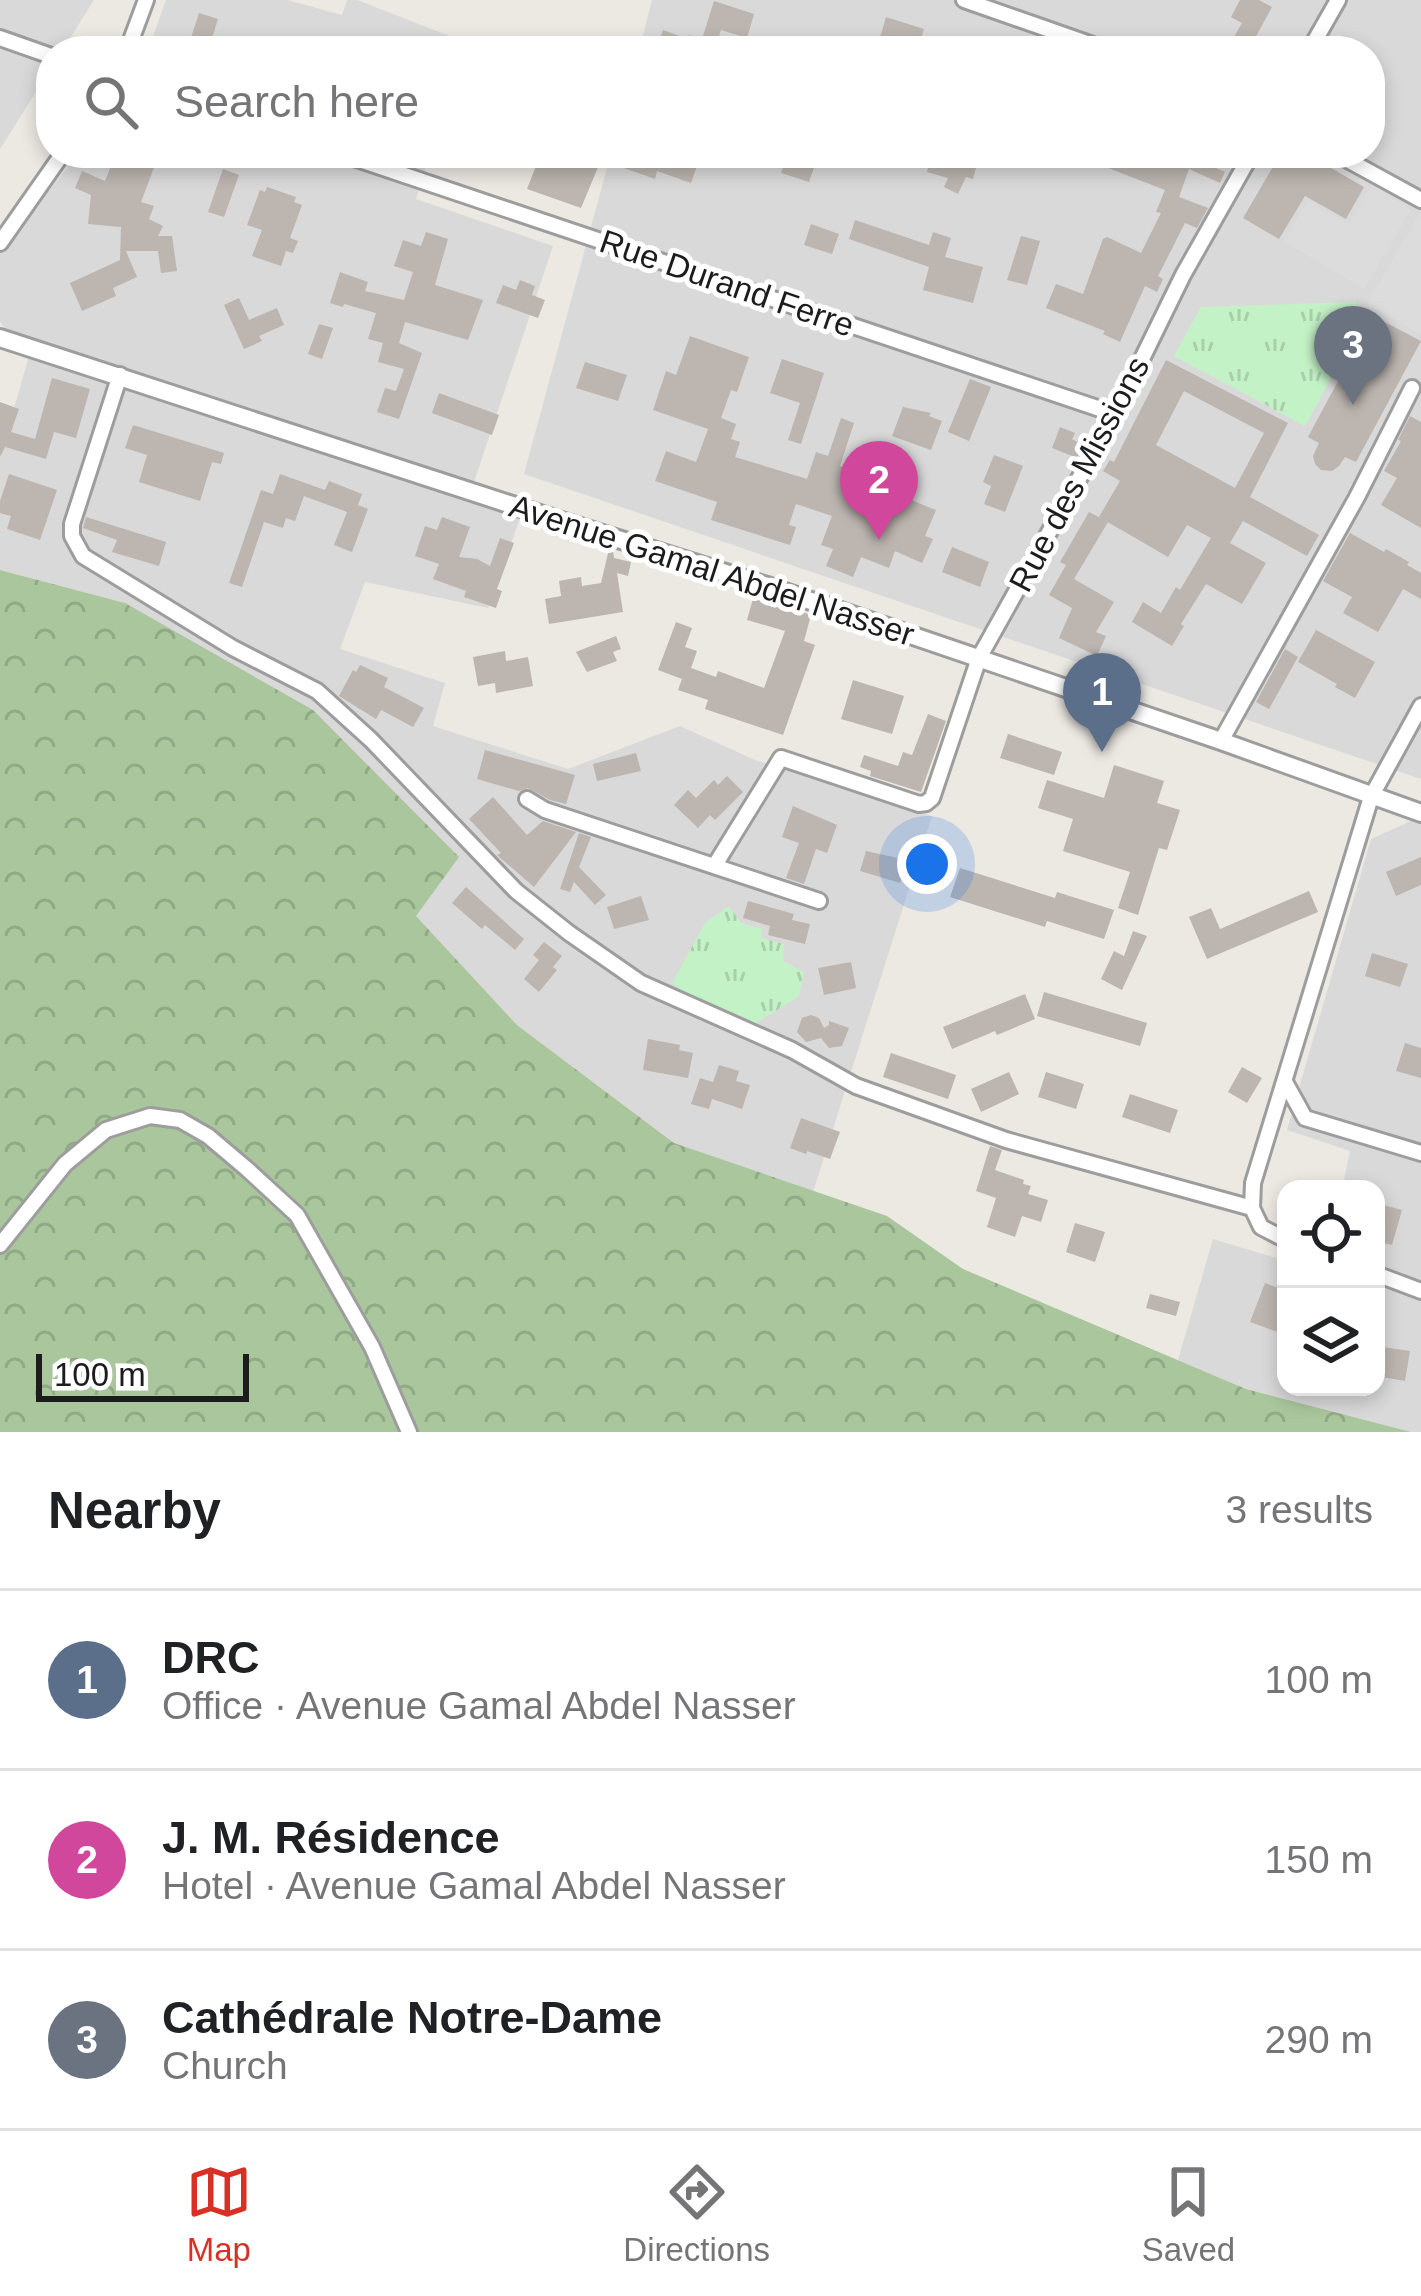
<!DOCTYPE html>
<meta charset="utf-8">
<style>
:root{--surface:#fff;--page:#f6f6f6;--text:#202124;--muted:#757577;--line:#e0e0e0;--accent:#d93025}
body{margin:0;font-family:Arial,sans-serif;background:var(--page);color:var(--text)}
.controls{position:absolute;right:36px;bottom:36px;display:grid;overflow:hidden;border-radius:24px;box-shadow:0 6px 18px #0003}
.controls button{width:108px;height:108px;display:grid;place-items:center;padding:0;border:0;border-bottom:3px solid var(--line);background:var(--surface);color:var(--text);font:60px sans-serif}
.scale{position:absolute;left:36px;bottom:30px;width:213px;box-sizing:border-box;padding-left:12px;border:6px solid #1c1c1c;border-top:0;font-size:33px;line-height:42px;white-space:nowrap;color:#1c1c1c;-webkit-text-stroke:9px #fff;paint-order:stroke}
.you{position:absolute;left:927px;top:864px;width:42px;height:42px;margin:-30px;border:9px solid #fff;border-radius:50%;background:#1a73e8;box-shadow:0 0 0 18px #1a73e833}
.badge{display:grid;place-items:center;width:78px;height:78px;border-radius:50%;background:var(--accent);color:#fff;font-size:39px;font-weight:700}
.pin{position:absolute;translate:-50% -99px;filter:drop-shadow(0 3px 6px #0008)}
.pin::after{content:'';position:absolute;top:63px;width:42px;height:36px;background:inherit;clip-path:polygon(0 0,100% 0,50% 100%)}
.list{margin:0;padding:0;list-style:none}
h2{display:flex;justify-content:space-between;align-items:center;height:156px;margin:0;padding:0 48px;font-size:51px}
h2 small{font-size:39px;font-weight:400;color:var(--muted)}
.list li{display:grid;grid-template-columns:78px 1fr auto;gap:36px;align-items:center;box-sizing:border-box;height:180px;padding:0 48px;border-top:3px solid var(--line)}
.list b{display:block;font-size:45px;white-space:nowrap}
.list p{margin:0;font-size:39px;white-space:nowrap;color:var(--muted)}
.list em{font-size:39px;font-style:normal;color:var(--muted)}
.icon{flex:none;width:66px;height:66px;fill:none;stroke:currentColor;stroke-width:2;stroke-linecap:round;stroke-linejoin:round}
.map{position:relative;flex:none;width:1421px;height:1432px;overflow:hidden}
.search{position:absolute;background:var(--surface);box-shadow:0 6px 18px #0003;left:36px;right:36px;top:36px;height:132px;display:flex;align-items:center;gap:30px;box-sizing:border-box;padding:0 42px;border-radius:48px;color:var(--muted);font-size:45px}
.sheet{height:696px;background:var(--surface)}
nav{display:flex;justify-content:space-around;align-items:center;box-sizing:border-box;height:168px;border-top:3px solid var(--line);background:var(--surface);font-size:33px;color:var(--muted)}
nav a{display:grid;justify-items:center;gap:6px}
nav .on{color:var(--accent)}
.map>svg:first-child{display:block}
.residential{fill:#dad9d9}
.forest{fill:url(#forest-crowns)}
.park{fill:url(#park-tufts)}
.parking{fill:#dcdcdc}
.building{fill:#bcb5b0;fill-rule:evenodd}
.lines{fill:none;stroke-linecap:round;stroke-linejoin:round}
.minor-casing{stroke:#9d9d9d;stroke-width:20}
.tertiary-casing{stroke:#9d9d9d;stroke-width:22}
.minor{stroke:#fff;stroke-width:14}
.tertiary{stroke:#fff;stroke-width:16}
.labels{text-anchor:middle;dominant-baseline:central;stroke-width:10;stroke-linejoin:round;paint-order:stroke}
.street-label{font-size:33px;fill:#1c1c1c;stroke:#fff}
</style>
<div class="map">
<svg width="1421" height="1432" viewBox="0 0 1421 1432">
<defs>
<pattern id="forest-crowns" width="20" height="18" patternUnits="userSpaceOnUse" patternTransform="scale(3)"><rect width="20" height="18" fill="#a9c69c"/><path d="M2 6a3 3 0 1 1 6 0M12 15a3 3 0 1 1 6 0" fill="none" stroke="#91aa86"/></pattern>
<pattern id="park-tufts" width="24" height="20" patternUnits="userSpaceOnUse" patternTransform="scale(3)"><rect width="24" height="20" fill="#c4f2c7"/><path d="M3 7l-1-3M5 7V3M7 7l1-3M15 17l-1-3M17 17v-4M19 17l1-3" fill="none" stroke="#a8cfaa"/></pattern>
</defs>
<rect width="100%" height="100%" fill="#ece9e3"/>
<path class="residential" d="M 0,0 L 94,0 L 62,51 L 51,51 L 51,68 L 0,149 Z
M 166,0 L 287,0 L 342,15 L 347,0 L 357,0 L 465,42 L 462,51 L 148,51 Z
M 652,0 L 1421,0 L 1421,779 L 524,474 L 611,153 L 1370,153 L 1370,51 L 639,51 Z
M 79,153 L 430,153 L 416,199 L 553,246 L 469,497 L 520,518 L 488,608 L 365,582 L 340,649 L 445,683 L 433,726 L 568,769 L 680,726 L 755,760 L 932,816 L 813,1192 L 674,1143 L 517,1025 L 125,603 L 0,570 L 0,457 L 29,356 L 0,322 L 0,251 Z
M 1413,820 L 1421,823 L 1421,1432 L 1411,1432 L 1246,1389 L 1178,1360 L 1213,1239 L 1286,1261 L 1286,1387 L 1376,1387 L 1376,1189 L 1342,1189 L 1350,1151 L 1287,1130 L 1371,839 Z"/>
<path class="forest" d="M 0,570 L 125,603 L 313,710 L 459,857 L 416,916 L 517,1025 L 674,1143 L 887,1216 L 963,1269 L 1246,1389 L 1411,1432 L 0,1432 Z"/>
<path class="park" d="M 1356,302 L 1357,331 L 1305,426 L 1174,356 L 1201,307 Z
M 729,906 L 741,923 L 762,929 L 761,938 L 784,944 L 783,961 L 804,972 L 799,996 L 753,1025 L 700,1004 L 672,983 L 705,923 Z"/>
<path class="parking" d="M 1372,185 L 1411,210 L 1364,289 L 1283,241 L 1308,201 L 1349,224 Z
M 1421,211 L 1421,335 L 1367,304 Z"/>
<path class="building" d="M 1240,0 L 1259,0 L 1272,7 L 1248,51 L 1226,51 L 1242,23 L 1231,17 Z
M 714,1 L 754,14 L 747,38 L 721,30 L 714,51 L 678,51 L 658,44 L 663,30 L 688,39 L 689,35 L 702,39 Z
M 199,13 L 218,19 L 208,51 L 188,47 Z
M 886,17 L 924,29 L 917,51 L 900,51 L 878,44 Z
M 116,153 L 132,153 L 156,162 L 141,202 L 154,206 L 149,219 L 163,226 L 158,236 L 172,236 L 177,271 L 161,273 L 158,251 L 126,251 L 137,277 L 113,288 L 116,296 L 82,311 L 70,283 L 120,260 L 121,227 L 88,224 L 91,195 L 75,188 L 82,171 L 105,181 Z
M 541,153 L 604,153 L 581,208 L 527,189 Z
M 627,153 L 677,153 L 699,160 L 691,183 L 657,171 L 655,179 L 621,167 Z
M 788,153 L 819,153 L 809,182 L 781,173 Z
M 932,153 L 980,153 L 973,179 L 966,177 L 958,194 L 944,187 L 948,178 L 927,172 Z
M 1114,153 L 1209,153 L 1205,163 L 1225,172 L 1220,183 L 1189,169 L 1179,197 L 1208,208 L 1197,228 L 1185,223 L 1158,276 L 1163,279 L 1157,292 L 1145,286 L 1120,342 L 1103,334 L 1105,331 L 1046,308 L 1056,284 L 1083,294 L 1103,239 L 1107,237 L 1141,253 L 1161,213 L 1156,212 L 1165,190 L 1108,168 Z
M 1281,153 L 1305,153 L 1364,187 L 1346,219 L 1305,196 L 1279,239 L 1243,218 Z
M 223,169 L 239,175 L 224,217 L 208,212 Z
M 267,187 L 296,197 L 294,202 L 302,205 L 290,238 L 298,241 L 293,253 L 286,251 L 281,266 L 252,256 L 262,230 L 247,225 L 260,190 L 265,192 Z
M 855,220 L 929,245 L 933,232 L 951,238 L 945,257 L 983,267 L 973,303 L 923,290 L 929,267 L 849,239 Z
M 811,224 L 839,234 L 832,254 L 804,245 Z
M 426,232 L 448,239 L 435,285 L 483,300 L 468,340 L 405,322 L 399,343 L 422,353 L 399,419 L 377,412 L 385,388 L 396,391 L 404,369 L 378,362 L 383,343 L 368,339 L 376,313 L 344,304 L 343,307 L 330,303 L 340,272 L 368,282 L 365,291 L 404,300 L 413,272 L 394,266 L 403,240 L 421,246 Z
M 1021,236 L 1040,241 L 1027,285 L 1007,280 Z
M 520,280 L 535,286 L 532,295 L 545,300 L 538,318 L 496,303 L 503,285 L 516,290 Z
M 239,298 L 249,320 L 277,308 L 284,325 L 259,336 L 262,341 L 244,349 L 224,305 Z
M 1373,316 L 1421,341 L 1356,462 L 1345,457 L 1339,466 L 1332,471 L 1321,470 L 1315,464 L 1313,456 L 1319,443 L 1308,437 Z
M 319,324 L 333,328 L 322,359 L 308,354 Z
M 690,336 L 749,357 L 737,392 L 731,390 L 721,418 L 736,424 L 731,439 L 740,442 L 735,457 L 807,479 L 816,452 L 828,456 L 841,418 L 854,423 L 840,466 L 873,478 L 871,484 L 936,510 L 925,536 L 933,539 L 922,563 L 895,551 L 889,568 L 861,557 L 853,577 L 826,566 L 833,549 L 821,545 L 832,516 L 796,504 L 789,525 L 796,527 L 790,545 L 711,520 L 717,502 L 655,481 L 666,451 L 696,462 L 708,429 L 653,410 L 666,371 L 676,375 Z
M 782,359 L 824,373 L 801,444 L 788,440 L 800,403 L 770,393 Z
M 1166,360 L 1288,423 L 1250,497 L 1319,535 L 1307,556 L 1243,521 L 1230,543 L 1266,563 L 1242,604 L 1206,584 L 1181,624 L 1184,626 L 1172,646 L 1132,622 L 1143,602 L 1161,613 L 1176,587 L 1180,590 L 1211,538 L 1187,525 L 1168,557 L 1099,517 L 1120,481 L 1103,471 L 1110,460 L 1114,462 ZM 1184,391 L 1264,433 L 1235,488 L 1156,445 Z
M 585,362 L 627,375 L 618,401 L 576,388 Z
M 52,378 L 90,389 L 76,438 L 54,432 L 46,459 L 5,447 L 0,457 L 0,402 L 19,409 L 11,432 L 35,439 Z
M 970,379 L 991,387 L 969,441 L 948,432 Z
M 439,393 L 499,415 L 492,435 L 432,413 Z
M 903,407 L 931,413 L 929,416 L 942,421 L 931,450 L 892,436 Z
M 1410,416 L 1421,422 L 1421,528 L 1381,505 L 1397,478 L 1384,471 L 1401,441 L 1398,440 Z
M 133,425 L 224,453 L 221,464 L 212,462 L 200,501 L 139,482 L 147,455 L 125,448 Z
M 1060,427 L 1075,433 L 1072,439 L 1084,446 L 1077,458 L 1052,448 Z
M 994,455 L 1023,466 L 1005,512 L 984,504 L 991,486 L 983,482 Z
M 9,474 L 57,490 L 40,540 L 7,529 L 11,516 L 0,513 L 0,501 Z
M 280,474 L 325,490 L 329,481 L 362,494 L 358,505 L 368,509 L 352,552 L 334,545 L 347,512 L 304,496 L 295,521 L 286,518 L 283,528 L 264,522 L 242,587 L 229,583 L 261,490 L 273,494 Z
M 1089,512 L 1108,522 L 1074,579 L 1114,602 L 1096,632 L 1106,636 L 1097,656 L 1059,638 L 1072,608 L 1049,595 L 1066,565 L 1060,562 Z
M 86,517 L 166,542 L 159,566 L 112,552 L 117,540 L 83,528 Z
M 442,517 L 470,527 L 459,557 L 477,559 L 490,566 L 500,538 L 514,543 L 497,589 L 502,591 L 496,608 L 464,597 L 466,591 L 433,579 L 439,564 L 415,556 L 425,526 L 437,530 Z
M 1350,533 L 1384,552 L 1386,549 L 1409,562 L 1407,565 L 1421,573 L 1421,599 L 1403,589 L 1378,632 L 1343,613 L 1352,597 L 1323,581 Z
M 952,547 L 989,562 L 980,587 L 942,572 Z
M 609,549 L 613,551 L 614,558 L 631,562 L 628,576 L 617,573 L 623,612 L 549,624 L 545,599 L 561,596 L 559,581 L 581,577 L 582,586 L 601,583 Z
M 754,595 L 811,615 L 804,641 L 815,645 L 783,735 L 705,709 L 708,700 L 678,690 L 682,679 L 658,670 L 676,622 L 692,628 L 685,647 L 697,651 L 691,668 L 716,677 L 718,671 L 764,688 L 785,631 L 747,620 Z
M 1316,630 L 1375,662 L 1355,698 L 1335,687 L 1337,684 L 1298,662 Z
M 616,636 L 621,649 L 613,652 L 617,661 L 587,672 L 576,652 Z
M 1285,649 L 1298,657 L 1269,709 L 1256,702 Z
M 505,651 L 506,661 L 528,657 L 533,686 L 496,693 L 495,683 L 478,686 L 473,657 Z
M 360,665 L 388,678 L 384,687 L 424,708 L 413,727 L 381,710 L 376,719 L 339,696 L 353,670 L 356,672 Z
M 853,680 L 904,696 L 892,734 L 841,719 Z
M 928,714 L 946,721 L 921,792 L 870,776 L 871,771 L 860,767 L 864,755 L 898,766 L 903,752 L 912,755 Z
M 1008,734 L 1062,752 L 1054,775 L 1000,758 Z
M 485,750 L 575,775 L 566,804 L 550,800 L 528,788 L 519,791 L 477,779 Z
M 636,753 L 641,771 L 597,781 L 593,764 Z
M 1114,765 L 1164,781 L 1157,803 L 1180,810 L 1167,850 L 1159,848 L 1138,915 L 1118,908 L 1130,872 L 1063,851 L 1073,819 L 1038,808 L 1047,780 L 1104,798 Z
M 727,776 L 743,792 L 715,820 L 710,815 L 698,828 L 674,805 L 688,790 L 696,798 L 714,780 L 718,785 Z
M 493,797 L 527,835 L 543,821 L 576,832 L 534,887 L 497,855 L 501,853 L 469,819 Z
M 793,806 L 837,825 L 827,853 L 816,849 L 804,884 L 786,878 L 799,843 L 782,837 Z
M 579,833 L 591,837 L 579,867 L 606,895 L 595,905 L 574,882 L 570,892 L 560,889 Z
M 866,851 L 902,859 L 901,862 L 906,863 L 900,883 L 860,871 Z
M 1421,857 L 1421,885 L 1396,896 L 1386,872 Z
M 960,868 L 1055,898 L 1057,892 L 1114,910 L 1104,939 L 1047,921 L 1045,927 L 950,897 Z
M 466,887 L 524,939 L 515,950 L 485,925 L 482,929 L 452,903 Z
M 1309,891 L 1318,912 L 1207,959 L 1189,917 L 1211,908 L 1220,929 Z
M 641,896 L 649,920 L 614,929 L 607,907 Z
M 748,901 L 794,914 L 792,920 L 810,924 L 805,944 L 768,935 L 770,926 L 743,918 Z
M 1133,931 L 1147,936 L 1122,990 L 1101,979 L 1114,951 L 1124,956 Z
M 544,942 L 562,956 L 553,967 L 557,970 L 539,992 L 524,979 L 539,960 L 533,955 Z
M 1372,953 L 1408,964 L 1400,987 L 1365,976 Z
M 851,962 L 856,988 L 824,995 L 818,968 Z
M 1044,992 L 1147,1023 L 1140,1046 L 1037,1016 Z
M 1025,994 L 1035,1019 L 997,1035 L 995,1031 L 952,1049 L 943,1027 Z
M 811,1015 L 819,1018 L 824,1028 L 829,1025 L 829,1021 L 849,1028 L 842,1046 L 829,1048 L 821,1038 L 806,1042 L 797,1032 L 802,1018 Z
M 648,1039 L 680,1045 L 679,1050 L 693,1053 L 688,1078 L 643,1070 Z
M 1405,1043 L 1421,1048 L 1421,1078 L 1396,1071 Z
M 891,1053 L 956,1075 L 948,1099 L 883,1077 Z
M 719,1065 L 739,1071 L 736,1081 L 750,1085 L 742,1109 L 712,1099 L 709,1109 L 691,1104 L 700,1078 L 713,1082 Z
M 1242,1067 L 1262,1078 L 1247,1103 L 1228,1092 Z
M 1009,1072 L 1019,1094 L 981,1112 L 971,1089 Z
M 1046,1072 L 1084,1084 L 1076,1109 L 1038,1097 Z
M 1130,1094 L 1178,1110 L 1170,1133 L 1122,1117 Z
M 801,1118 L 840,1132 L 830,1159 L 807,1151 L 806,1154 L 790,1148 Z
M 990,1146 L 1002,1150 L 995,1170 L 1024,1180 L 1023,1184 L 1031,1186 L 1028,1194 L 1048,1200 L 1041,1222 L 1022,1216 L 1015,1237 L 987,1227 L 996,1198 L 976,1191 Z
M 1376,1203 L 1402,1210 L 1392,1245 L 1376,1241 Z
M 1075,1223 L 1105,1232 L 1095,1262 L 1066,1252 Z
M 1265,1283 L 1286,1291 L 1286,1335 L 1250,1322 Z
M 1150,1294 L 1180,1302 L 1176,1316 L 1146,1308 Z
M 1376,1346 L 1410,1351 L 1405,1381 L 1376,1376 Z"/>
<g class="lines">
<defs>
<path id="minor" d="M 964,0 L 1110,51
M 0,38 L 51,56
M 127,51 L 146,0
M 1309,51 L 1338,0
M 339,153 L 1115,414
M 1335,153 L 1421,200
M 0,243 L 63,153
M 120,375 L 72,524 L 72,536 L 83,556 L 233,648 L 317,691 L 371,740 L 516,891 L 569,933 L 641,983 L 792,1050 L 856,1086 L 1006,1140 L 1252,1208 L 1261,1227 L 1286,1240
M 1221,741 L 1357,497 L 1412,388
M 527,799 L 545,810 L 819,901
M 715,865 L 781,758 L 919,804 L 926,803 L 932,798 L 979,658 L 1115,414 L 1183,275 L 1252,153
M 1285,1082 L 1305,1118 L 1421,1153
M 1252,1208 L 1253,1183 L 1371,797 L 1421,706
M 0,1245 L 65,1164 L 106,1130 L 150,1116 L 180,1120 L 208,1136 L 247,1169 L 297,1215 L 372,1347 L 409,1432
M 1376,1274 L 1421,1291"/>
<path id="tertiary" d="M 0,338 L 558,520 L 767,586 L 1221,741 L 1421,813"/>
</defs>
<use href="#minor" class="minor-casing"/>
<use href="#tertiary" class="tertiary-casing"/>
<use href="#minor" class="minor"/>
<use href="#tertiary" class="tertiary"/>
</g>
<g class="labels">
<g class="street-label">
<text transform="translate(727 283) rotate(19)">Rue Durand Ferre</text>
<text transform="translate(1079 474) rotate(-62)">Rue des Missions</text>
<text transform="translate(712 570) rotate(18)">Avenue Gamal Abdel Nasser</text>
</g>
</g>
</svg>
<div class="controls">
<button><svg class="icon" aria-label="locate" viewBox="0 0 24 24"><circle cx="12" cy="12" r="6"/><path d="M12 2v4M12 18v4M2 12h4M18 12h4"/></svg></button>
<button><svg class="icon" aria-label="layers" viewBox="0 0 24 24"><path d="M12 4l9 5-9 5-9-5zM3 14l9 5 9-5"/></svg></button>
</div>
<div class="scale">100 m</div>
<div class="you"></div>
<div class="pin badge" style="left:1102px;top:752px;background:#5c6f8a">1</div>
<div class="pin badge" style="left:879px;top:540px;background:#d1479c">2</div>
<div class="pin badge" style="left:1353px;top:405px;background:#6b7280">3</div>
<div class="search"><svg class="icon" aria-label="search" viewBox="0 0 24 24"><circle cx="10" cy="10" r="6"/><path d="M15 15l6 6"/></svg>Search here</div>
</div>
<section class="sheet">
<h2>Nearby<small>3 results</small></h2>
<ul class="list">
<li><span class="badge" style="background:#5c6f8a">1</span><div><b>DRC</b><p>Office · Avenue Gamal Abdel Nasser</p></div><em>100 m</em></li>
<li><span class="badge" style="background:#d1479c">2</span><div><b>J. M. Résidence</b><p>Hotel · Avenue Gamal Abdel Nasser</p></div><em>150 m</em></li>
<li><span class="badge" style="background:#6b7280">3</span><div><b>Cathédrale Notre-Dame</b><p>Church</p></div><em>290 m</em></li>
</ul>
</section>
<nav>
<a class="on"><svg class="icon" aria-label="map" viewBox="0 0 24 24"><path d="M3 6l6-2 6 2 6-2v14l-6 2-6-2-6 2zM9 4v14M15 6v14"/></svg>Map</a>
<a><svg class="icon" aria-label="directions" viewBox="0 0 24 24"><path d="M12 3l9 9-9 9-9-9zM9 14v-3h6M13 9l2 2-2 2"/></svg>Directions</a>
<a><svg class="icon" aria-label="saved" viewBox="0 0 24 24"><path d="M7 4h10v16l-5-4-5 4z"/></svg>Saved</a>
</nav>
